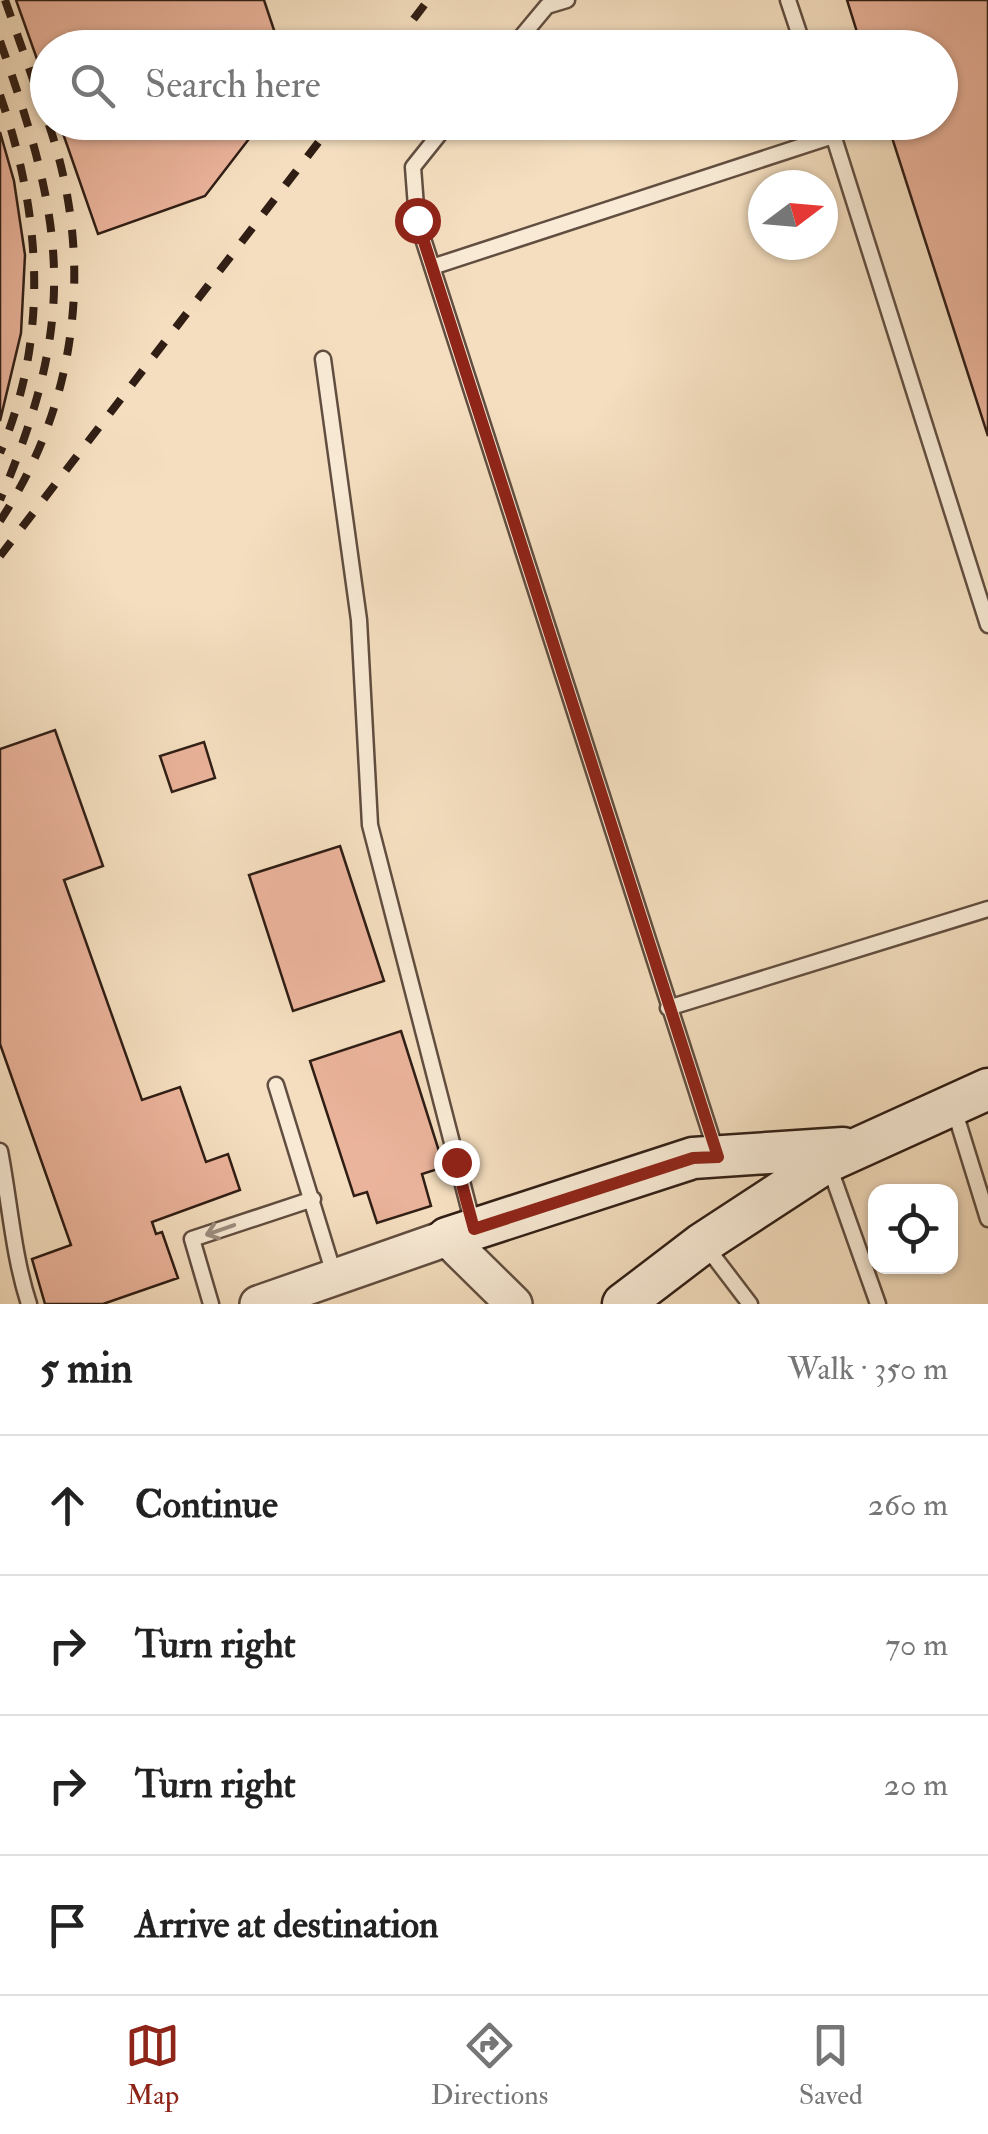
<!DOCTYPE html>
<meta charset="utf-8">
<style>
:root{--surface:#fff;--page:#f6f6f6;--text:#222;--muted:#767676;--line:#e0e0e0;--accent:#8f2418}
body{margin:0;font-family:"IM FELL Double Pica",serif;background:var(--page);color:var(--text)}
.controls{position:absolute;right:30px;bottom:30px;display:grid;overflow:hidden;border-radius:20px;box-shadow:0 2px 8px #0004}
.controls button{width:90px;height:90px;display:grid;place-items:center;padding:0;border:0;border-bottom:2px solid var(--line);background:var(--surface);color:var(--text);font:50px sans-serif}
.compass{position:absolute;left:748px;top:170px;width:90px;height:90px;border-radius:50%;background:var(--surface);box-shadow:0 2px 8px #0004;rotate:74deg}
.stop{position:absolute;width:30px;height:30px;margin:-22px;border:8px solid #8f2418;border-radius:50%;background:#fff}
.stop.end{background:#8f2418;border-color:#fff;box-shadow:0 2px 10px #0008}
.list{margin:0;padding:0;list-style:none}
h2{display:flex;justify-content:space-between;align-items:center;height:130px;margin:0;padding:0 40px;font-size:42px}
h2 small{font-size:32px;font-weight:400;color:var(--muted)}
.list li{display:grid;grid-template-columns:65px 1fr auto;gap:30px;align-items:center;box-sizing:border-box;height:140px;padding:0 40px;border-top:2px solid var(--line)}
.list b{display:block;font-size:38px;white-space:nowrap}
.list em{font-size:32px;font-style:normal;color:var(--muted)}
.icon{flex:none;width:55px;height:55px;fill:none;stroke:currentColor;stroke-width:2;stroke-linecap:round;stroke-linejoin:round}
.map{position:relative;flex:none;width:988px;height:1304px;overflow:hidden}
.search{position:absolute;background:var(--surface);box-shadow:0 2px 8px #0004;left:30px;right:30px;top:30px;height:110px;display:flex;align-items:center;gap:25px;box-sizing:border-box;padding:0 35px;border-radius:55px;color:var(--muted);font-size:38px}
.sheet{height:690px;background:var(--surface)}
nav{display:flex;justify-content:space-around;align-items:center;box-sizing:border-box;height:140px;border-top:2px solid var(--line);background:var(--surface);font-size:28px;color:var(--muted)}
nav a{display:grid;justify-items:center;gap:5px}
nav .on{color:var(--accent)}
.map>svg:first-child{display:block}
.building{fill:#eab39b;stroke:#301e15;stroke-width:2.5}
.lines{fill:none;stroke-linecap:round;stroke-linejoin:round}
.service-casing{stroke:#614e40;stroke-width:19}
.tertiary-casing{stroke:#614e40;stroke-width:40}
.secondary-casing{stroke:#301e15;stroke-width:45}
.service{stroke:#f8ead5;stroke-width:14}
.tertiary{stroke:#f8ead5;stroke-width:35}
.secondary{stroke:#f8ead5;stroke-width:40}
.rail{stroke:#301e15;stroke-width:8;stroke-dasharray:18 18;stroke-linecap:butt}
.oneway{stroke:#9e8e7f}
.route{stroke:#8f2418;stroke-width:12}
</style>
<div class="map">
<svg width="988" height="1304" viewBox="0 0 988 1304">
<rect width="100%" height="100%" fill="#f4debf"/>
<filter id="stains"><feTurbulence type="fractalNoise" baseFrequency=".002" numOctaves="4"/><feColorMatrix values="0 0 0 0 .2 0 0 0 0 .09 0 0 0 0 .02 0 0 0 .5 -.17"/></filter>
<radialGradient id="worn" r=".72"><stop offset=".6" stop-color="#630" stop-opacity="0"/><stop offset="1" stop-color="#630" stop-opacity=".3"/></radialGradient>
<path class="building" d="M 16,0 L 264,0 L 280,48 L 48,48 L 48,90 Z
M 847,0 L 988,0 L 988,436 L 887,122 L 940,122 L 940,48 L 862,48 Z
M 59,122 L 262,122 L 205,196 L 98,234 Z
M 0,132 L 14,181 L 25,255 L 21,333 L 0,421 Z
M 55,730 L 103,866 L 64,880 L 142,1100 L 180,1087 L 206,1162 L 228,1154 L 240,1190 L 152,1222 L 156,1234 L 162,1232 L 178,1278 L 103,1304 L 45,1304 L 32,1259 L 71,1245 L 0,1044 L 0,749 Z
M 204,742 L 215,778 L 172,792 L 160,756 Z
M 340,846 L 384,981 L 293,1011 L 249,875 Z
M 401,1031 L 444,1167 L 422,1174 L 431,1206 L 377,1223 L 367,1192 L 354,1196 L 310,1061 Z"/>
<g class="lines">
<defs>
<path id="service" d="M 788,0 L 804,48
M 512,48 L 547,6 L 567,0
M 449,122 L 413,167 L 417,220 L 716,1151
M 829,122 L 988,625
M 432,267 L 833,136
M 323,359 L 359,620 L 370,825 L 473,1224
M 668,1008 L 988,909
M 276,1085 L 334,1274
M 954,1109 L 988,1219
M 0,1151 C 10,1203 13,1255 29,1304
M 828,1163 L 878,1304
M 705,1245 L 750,1304
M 211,1304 L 192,1239 L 313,1199"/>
<path id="tertiary" d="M 258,1304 L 447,1238 L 514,1304"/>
<path id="secondary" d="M 447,1238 L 693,1158 L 843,1148
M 623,1304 L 703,1243 L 827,1162 L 988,1089"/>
</defs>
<use href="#service" class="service-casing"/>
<use href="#tertiary" class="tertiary-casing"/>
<use href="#secondary" class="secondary-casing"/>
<use href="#service" class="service"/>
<use href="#tertiary" class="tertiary"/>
<use href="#secondary" class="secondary"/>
<path class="rail" d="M 5,0 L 48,122
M 0,41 C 65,225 79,315 0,500
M 392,48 L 428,0
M 0,95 C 41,212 50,337 0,453
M 0,521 C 79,401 95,258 48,122
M 0,556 L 334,122"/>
</g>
<defs><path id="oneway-shaft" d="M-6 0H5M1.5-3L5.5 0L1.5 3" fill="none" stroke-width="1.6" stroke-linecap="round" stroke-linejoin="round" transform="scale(2.5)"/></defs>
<use class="oneway" href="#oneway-shaft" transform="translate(220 1230) rotate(161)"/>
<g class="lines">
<path class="route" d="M 417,220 L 718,1157 L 693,1158 L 474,1229 L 456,1162"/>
</g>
<rect width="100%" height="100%" filter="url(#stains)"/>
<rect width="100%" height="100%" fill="url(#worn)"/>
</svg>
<div class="controls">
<button><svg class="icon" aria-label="locate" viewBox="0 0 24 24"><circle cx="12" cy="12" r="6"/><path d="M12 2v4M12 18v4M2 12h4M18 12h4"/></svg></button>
</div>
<svg class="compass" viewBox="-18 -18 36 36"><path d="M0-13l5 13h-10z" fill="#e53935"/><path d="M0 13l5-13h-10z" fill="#767676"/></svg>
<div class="stop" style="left:417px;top:220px"></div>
<div class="stop end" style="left:456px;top:1162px"></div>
<div class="search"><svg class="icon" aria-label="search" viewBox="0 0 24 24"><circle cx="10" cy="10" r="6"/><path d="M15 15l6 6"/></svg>Search here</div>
</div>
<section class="sheet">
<h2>5 min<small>Walk · 350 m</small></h2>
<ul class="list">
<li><svg class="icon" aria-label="ahead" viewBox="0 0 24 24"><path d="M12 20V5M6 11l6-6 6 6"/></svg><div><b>Continue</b></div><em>260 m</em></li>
<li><svg class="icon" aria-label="right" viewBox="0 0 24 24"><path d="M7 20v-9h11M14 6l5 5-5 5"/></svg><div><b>Turn right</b></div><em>70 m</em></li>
<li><svg class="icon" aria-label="right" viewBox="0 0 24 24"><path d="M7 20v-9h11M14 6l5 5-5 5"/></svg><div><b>Turn right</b></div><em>20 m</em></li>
<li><svg class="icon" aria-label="arrive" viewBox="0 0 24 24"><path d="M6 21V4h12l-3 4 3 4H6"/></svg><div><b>Arrive at destination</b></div></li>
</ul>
</section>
<nav>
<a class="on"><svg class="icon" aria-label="map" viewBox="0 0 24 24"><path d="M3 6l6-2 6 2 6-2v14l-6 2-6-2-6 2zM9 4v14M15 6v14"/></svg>Map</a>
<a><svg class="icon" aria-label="directions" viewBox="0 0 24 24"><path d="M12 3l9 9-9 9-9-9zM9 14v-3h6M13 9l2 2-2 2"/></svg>Directions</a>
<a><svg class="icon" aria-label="saved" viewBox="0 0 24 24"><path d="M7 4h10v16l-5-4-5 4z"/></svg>Saved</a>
</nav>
